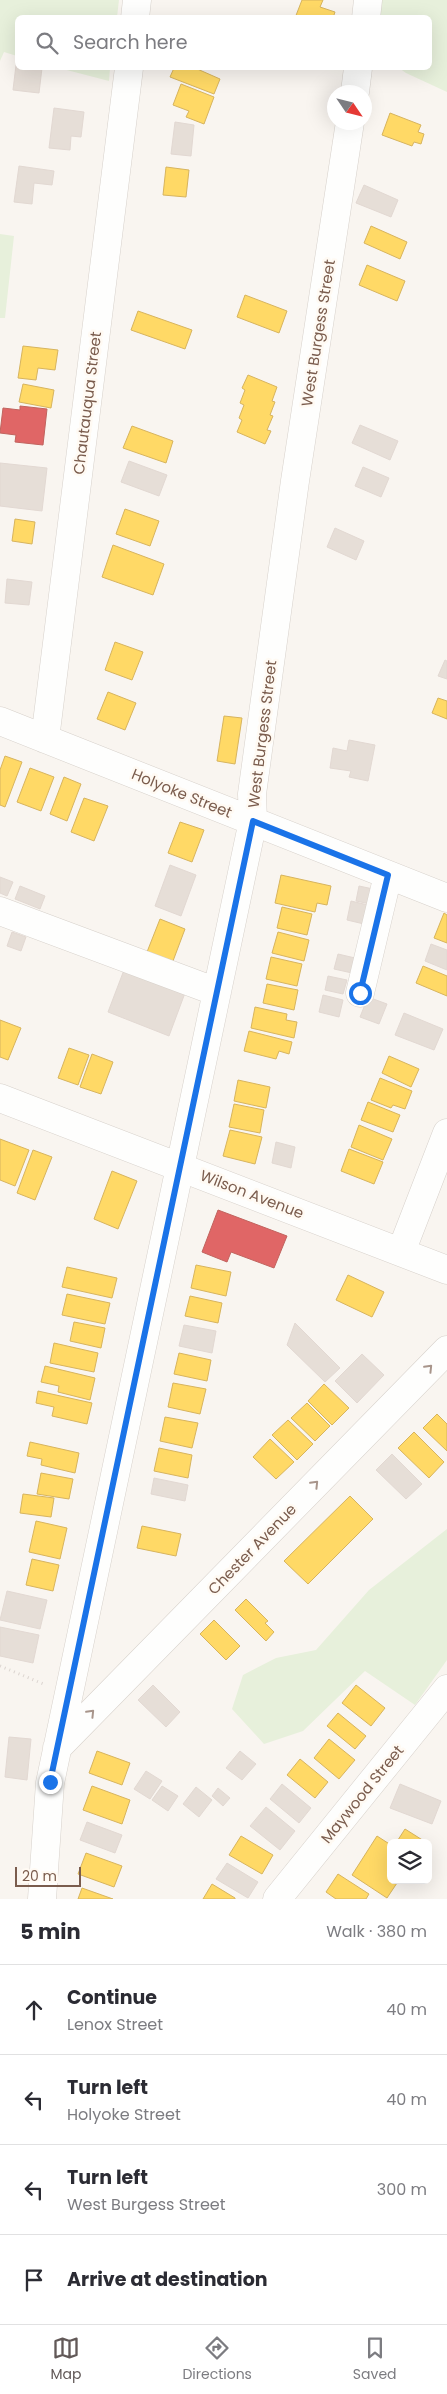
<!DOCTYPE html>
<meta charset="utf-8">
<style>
:root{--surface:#fff;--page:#f2f2f3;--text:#2b2b33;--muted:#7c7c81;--line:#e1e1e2;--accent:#625958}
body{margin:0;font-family:Poppins,sans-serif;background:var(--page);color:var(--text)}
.controls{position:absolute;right:15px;bottom:15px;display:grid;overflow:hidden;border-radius:8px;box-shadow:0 5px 20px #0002}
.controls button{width:45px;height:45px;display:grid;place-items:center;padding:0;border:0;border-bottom:1px solid var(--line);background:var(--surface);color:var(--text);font:25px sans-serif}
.compass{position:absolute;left:327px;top:85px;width:45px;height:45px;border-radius:50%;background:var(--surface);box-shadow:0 5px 20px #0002;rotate:125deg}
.scale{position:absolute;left:15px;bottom:12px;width:66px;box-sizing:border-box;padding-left:5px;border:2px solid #7a5c4d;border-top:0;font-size:14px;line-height:18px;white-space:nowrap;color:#7a5c4d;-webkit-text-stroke:4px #fffaf3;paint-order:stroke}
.stop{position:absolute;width:15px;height:15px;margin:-11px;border:4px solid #1a73e8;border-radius:50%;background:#fff}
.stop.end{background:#1a73e8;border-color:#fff;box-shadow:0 1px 5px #0008}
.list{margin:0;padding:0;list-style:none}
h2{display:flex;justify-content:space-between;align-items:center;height:65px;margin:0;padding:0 20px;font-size:21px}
h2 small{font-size:16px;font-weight:400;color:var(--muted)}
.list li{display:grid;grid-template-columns:32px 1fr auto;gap:15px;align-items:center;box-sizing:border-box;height:90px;padding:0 20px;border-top:1px solid var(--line)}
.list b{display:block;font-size:19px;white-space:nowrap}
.list p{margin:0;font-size:16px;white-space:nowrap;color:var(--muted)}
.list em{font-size:16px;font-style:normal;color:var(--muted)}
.icon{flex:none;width:28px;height:28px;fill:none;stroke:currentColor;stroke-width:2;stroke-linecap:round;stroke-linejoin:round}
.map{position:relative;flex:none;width:447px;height:1899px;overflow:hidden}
.search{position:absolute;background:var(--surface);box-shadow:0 5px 20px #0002;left:15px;right:15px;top:15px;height:55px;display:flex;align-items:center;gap:12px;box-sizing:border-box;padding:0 18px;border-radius:8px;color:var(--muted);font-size:19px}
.sheet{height:425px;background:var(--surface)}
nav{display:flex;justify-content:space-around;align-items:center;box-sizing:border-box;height:70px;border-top:1px solid var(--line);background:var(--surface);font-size:14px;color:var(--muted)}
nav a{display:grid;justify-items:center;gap:2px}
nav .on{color:var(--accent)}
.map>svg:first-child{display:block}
.green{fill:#e7f0db}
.homes{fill:#ffd966;stroke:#d7b45e}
.shops{fill:#e06666;stroke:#c1635e}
.building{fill:#e6ded7;stroke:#e2d8d2}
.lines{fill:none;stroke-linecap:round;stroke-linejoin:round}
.minor-casing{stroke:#d7d1cb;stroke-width:29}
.path{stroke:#dcd5d0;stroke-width:3;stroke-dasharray:1 4;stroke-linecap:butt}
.minor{stroke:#fefefd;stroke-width:28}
.oneway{stroke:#a8958b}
.route{stroke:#1a73e8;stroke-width:6}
.labels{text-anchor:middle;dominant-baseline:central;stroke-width:5;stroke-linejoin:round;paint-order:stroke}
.street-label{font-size:15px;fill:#7a5c4d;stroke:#fffaf3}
</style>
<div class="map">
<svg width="447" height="1899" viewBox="0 0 447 1899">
<rect width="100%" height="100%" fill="#f9f5f0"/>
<path class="green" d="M 0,0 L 119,0 L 117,17 L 18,18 L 17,56 L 4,52 L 0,61 Z
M 380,0 L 447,0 L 447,92 L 406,73 L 399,68 L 430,68 L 430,18 L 379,18 Z
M 59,68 L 110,68 L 109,81 Z
M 0,234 L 14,236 L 5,318 L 0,318 Z
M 447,1529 L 447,1660 L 415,1705 L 365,1671 L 303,1731 L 264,1744 L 232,1709 L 243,1675 L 276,1658 L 316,1650 L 369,1590 Z"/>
<path class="homes" d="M 302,0 L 323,0 L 320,7 L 335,12 L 333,18 L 295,18 Z
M 174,68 L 195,68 L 220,79 L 214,94 L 170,77 Z
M 181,84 L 214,97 L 204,124 L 186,117 L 189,111 L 173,105 Z
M 390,113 L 421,125 L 418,132 L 424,134 L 421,144 L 414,142 L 412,146 L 382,135 Z
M 166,167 L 189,170 L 186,197 L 163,195 Z
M 371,226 L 407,242 L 400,259 L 364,243 Z
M 367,265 L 405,281 L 397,301 L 359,285 Z
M 245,295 L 287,311 L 279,333 L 237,317 Z
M 138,311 L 192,330 L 185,349 L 131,330 Z
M 23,346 L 58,350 L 55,370 L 38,368 L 36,380 L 18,378 Z
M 248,375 L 277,387 L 272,401 L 275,402 L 270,415 L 273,416 L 267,430 L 271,431 L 265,444 L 237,432 L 242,420 L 239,418 L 244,405 L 240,403 L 245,390 L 242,388 Z
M 23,384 L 54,390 L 51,408 L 19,402 Z
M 132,426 L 173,441 L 166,463 L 123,448 Z
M 125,509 L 159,521 L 150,546 L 116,534 Z
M 15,519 L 35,522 L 32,544 L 12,541 Z
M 113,545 L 164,564 L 153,595 L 102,577 Z
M 115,642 L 143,652 L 132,680 L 105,670 Z
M 108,692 L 136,703 L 125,730 L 97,719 Z
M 438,698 L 447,701 L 447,719 L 432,713 Z
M 224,716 L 242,718 L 235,764 L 217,761 Z
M 5,756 L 22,762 L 5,807 L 0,805 L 0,770 Z
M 30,768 L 54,777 L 41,811 L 17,802 Z
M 64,777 L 81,784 L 67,821 L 50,814 Z
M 84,798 L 108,806 L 94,841 L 71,832 Z
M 180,822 L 204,830 L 192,862 L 168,853 Z
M 281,875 L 331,886 L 327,905 L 317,903 L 315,912 L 275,903 Z
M 282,907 L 312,914 L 307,935 L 277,928 Z
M 444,913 L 447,915 L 447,943 L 434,938 Z
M 160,919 L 185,929 L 173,961 L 147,952 Z
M 278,932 L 309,940 L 304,961 L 272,953 Z
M 271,957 L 302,964 L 297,986 L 266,979 Z
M 423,966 L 447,976 L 447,996 L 416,983 Z
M 267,984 L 298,990 L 294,1010 L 263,1003 Z
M 255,1007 L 287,1014 L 286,1020 L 297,1022 L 294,1038 L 251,1028 Z
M 0,1020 L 21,1028 L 8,1060 L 0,1057 Z
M 249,1031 L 292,1042 L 289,1054 L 279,1051 L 276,1059 L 244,1051 Z
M 69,1048 L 89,1055 L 78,1085 L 58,1078 Z
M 92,1054 L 113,1062 L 101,1094 L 80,1087 Z
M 389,1056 L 419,1069 L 411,1087 L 382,1073 Z
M 380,1078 L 412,1091 L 405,1109 L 393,1105 L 391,1108 L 371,1100 Z
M 238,1080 L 270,1087 L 266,1108 L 234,1101 Z
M 368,1102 L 400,1115 L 393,1132 L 361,1120 Z
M 234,1104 L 264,1110 L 260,1133 L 229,1127 Z
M 359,1125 L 392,1139 L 383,1160 L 351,1147 Z
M 230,1130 L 262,1137 L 255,1164 L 223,1156 Z
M 0,1139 L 29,1150 L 15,1186 L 0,1180 Z
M 349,1149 L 383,1162 L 374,1184 L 341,1171 Z
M 33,1150 L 52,1157 L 35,1200 L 17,1193 Z
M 112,1171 L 137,1181 L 118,1229 L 94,1219 Z
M 196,1265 L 231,1272 L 226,1296 L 191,1288 Z
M 67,1267 L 117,1278 L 112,1298 L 62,1287 Z
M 348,1275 L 384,1292 L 372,1317 L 336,1300 Z
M 67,1294 L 110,1303 L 105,1324 L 62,1315 Z
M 190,1296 L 222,1303 L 218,1323 L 185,1316 Z
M 74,1322 L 105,1328 L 101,1348 L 70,1341 Z
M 54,1343 L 98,1353 L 94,1372 L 50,1363 Z
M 179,1353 L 211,1360 L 207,1381 L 174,1374 Z
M 45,1366 L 95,1378 L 90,1400 L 58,1392 L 59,1386 L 41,1382 Z
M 173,1383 L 206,1389 L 200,1414 L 168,1407 Z
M 324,1384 L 349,1408 L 332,1425 L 308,1401 Z
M 38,1391 L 92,1403 L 87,1424 L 52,1416 L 54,1407 L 36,1403 Z
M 307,1403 L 330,1426 L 315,1441 L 291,1418 Z
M 437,1414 L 447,1424 L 447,1451 L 423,1428 Z
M 165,1417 L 198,1423 L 192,1448 L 160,1441 Z
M 288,1420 L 313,1444 L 297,1460 L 272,1435 Z
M 414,1432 L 444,1462 L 429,1478 L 398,1448 Z
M 270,1439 L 294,1462 L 276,1479 L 253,1457 Z
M 30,1442 L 79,1453 L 75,1473 L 41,1465 L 42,1459 L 27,1456 Z
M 159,1448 L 192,1455 L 188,1478 L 154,1471 Z
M 41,1473 L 73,1479 L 69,1499 L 37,1494 Z
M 23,1494 L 54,1498 L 51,1517 L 20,1513 Z
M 350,1496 L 373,1519 L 308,1584 L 284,1561 Z
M 36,1521 L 67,1528 L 60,1559 L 29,1552 Z
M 142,1526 L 181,1534 L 176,1556 L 137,1548 Z
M 32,1559 L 59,1565 L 53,1591 L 26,1585 Z
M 246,1599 L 268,1621 L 265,1623 L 274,1632 L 266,1641 L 235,1610 Z
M 214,1620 L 240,1646 L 226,1660 L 200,1634 Z
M 356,1685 L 385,1708 L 371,1726 L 342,1703 Z
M 338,1713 L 366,1736 L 355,1749 L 327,1726 Z
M 329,1739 L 355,1760 L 339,1779 L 314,1758 Z
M 97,1751 L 130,1763 L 122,1785 L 89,1773 Z
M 300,1759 L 328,1782 L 315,1798 L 287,1775 Z
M 92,1786 L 130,1800 L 122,1824 L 83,1810 Z
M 405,1829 L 424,1841 L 424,1843 L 396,1843 Z
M 241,1836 L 273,1855 L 262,1874 L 229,1855 Z
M 377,1836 L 391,1845 L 391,1880 L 399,1880 L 387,1898 L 352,1875 Z
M 86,1853 L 122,1866 L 114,1887 L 78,1874 Z
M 338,1874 L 369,1894 L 366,1899 L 336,1899 L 326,1892 Z
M 212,1884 L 235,1898 L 235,1899 L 203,1899 Z
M 82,1888 L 113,1899 L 78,1899 Z"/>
<path class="shops" d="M 20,406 L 47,409 L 43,445 L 15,442 L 16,435 L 0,433 L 3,408 L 20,410 Z
M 218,1210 L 287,1236 L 274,1268 L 231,1252 L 227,1262 L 202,1252 Z"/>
<path class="building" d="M 17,57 L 18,68 L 42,68 L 39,93 L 13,90 Z
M 54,108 L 84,112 L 81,137 L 71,136 L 70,150 L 49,148 Z
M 175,122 L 194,125 L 191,156 L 171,154 Z
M 19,166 L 54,171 L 52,185 L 34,183 L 32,204 L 14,202 Z
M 364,185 L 398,200 L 391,217 L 356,203 Z
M 360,425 L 398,441 L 390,460 L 352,443 Z
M 129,461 L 167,475 L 159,496 L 121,482 Z
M 0,463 L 47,468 L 42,511 L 0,506 Z
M 363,467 L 389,478 L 381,497 L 355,486 Z
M 335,528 L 364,541 L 356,560 L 327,547 Z
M 7,579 L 32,582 L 29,605 L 5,603 Z
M 445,660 L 447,661 L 447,679 L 438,676 Z
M 349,740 L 375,745 L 368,781 L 349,777 L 351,771 L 330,768 L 333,748 L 347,751 Z
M 170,865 L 196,875 L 181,916 L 155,906 Z
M 0,877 L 13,882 L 7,896 L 0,893 Z
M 20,886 L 45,896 L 40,909 L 15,899 Z
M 359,886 L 378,890 L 375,905 L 356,901 Z
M 351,901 L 368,905 L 364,924 L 347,920 Z
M 12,932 L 26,937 L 21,951 L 7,946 Z
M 431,944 L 447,950 L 447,970 L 425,961 Z
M 338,954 L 355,958 L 352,973 L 334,969 Z
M 124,970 L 185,993 L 169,1036 L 108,1012 Z
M 328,976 L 347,980 L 343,994 L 325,990 Z
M 323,995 L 343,1000 L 339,1017 L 319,1012 Z
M 368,997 L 387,1004 L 379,1024 L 360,1017 Z
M 404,1013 L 443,1029 L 434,1050 L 395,1035 Z
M 276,1142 L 295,1147 L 291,1168 L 272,1163 Z
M 295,1323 L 340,1368 L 325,1382 L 287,1345 Z
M 184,1325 L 216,1331 L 212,1353 L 179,1346 Z
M 362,1354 L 384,1375 L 357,1403 L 335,1381 Z
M 392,1454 L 422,1484 L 406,1499 L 376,1470 Z
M 154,1478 L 188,1485 L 185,1501 L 151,1494 Z
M 7,1591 L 47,1600 L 40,1629 L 0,1620 Z
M 0,1627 L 39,1635 L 33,1663 L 0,1656 Z
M 153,1685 L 180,1712 L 166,1727 L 138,1700 Z
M 9,1737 L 31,1739 L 27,1780 L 5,1777 Z
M 240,1751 L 256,1764 L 242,1780 L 226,1768 Z
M 146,1771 L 162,1781 L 150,1799 L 134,1789 Z
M 282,1784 L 311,1808 L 299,1823 L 270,1799 Z
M 400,1784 L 441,1801 L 432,1824 L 390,1808 Z
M 162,1786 L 178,1796 L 168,1811 L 152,1800 Z
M 196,1787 L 212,1800 L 199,1817 L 183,1804 Z
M 218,1788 L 230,1798 L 223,1806 L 212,1796 Z
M 266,1807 L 295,1831 L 280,1850 L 250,1826 Z
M 87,1822 L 122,1835 L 115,1853 L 80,1840 Z
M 227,1863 L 258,1882 L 248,1898 L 216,1879 Z"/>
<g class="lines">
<defs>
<path id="minor" d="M 135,18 L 137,0
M 366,18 L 368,0
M 355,92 L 358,68
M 0,721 L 447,898
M 45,739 L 129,68
M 0,911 L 217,992
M 360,993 L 388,875
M 0,1098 L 447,1270
M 401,1252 L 447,1133
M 57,1748 L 447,1350
M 42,1899 L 50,1783 L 253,821 L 252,794 L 295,481 L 350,122
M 277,1899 L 447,1689"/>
</defs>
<use href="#minor" class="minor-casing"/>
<path class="path" d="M 0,1666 L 46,1685"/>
<use href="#minor" class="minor"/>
</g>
<defs><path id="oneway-chevron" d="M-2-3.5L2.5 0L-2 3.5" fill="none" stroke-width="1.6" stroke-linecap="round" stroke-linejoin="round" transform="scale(1.25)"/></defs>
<g class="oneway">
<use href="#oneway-chevron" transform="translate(429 1368) rotate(-46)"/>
<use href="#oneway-chevron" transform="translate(315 1484) rotate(-46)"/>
<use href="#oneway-chevron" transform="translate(91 1713) rotate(-46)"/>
</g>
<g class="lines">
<path class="route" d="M 50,1782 L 253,821 L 388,875 L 360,993"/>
</g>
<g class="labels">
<g class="street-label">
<text transform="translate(318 333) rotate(-81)">West Burgess Street</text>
<text transform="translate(87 403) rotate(-83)">Chautauqua Street</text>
<text transform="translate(262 734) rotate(-83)">West Burgess Street</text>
<text transform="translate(182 793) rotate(22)">Holyoke Street</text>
<text transform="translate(252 1194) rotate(21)">Wilson Avenue</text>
<text transform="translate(252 1549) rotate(-46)">Chester Avenue</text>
<text transform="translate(362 1794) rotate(-51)">Maywood Street</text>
</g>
</g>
</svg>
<div class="controls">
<button><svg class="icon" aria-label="layers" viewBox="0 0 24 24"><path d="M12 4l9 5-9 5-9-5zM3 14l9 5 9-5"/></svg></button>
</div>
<svg class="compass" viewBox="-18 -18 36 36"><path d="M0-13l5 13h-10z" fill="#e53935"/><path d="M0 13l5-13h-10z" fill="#7c7c81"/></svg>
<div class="scale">20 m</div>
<div class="stop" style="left:360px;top:993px"></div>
<div class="stop end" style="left:50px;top:1782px"></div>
<div class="search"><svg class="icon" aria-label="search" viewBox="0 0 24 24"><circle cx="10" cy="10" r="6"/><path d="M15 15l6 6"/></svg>Search here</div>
</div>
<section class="sheet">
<h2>5 min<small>Walk · 380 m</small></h2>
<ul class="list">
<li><svg class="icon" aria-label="ahead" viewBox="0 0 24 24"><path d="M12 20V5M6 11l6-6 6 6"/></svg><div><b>Continue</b><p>Lenox Street</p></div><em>40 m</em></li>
<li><svg class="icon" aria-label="left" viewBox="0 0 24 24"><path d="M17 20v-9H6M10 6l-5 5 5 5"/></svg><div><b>Turn left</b><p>Holyoke Street</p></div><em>40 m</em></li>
<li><svg class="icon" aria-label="left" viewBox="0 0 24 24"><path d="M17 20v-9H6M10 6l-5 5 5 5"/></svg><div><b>Turn left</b><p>West Burgess Street</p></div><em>300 m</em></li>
<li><svg class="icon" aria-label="arrive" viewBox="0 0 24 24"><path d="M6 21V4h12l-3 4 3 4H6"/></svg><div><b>Arrive at destination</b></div></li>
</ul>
</section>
<nav>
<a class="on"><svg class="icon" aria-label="map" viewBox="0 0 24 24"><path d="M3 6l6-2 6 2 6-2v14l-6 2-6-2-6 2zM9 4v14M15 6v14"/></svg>Map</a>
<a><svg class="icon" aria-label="directions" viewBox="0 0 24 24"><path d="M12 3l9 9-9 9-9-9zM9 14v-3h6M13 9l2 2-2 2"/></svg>Directions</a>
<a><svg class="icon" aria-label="saved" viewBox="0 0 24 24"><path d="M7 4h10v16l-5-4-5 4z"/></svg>Saved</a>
</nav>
